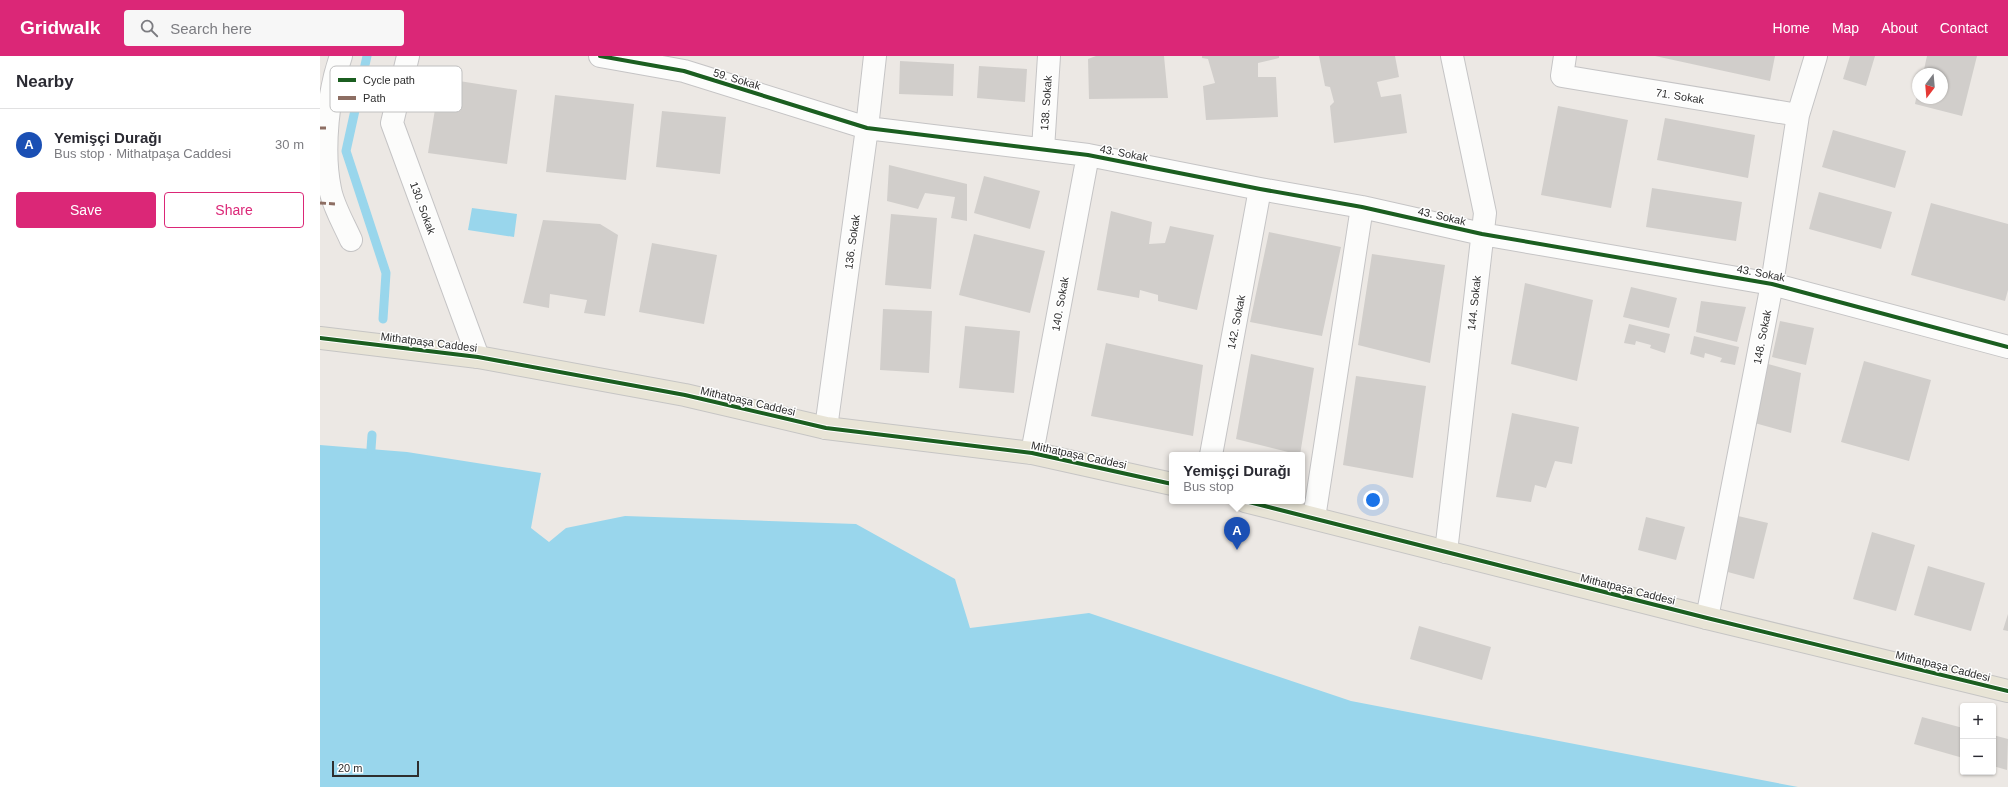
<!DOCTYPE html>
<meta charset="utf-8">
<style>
:root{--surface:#fff;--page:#f7f7f7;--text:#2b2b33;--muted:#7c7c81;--line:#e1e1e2;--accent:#db2777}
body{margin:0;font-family:Helvetica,sans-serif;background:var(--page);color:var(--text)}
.controls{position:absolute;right:12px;bottom:12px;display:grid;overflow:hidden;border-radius:4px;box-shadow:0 1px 3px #0004}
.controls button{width:36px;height:36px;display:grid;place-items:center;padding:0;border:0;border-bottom:1px solid var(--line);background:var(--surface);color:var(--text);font:20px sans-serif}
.compass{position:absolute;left:1592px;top:12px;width:36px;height:36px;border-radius:50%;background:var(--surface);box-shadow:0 1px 3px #0004;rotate:196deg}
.scale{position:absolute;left:12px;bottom:10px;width:87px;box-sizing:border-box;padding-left:4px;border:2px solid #2e2e2e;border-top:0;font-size:11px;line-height:14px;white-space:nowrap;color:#2e2e2e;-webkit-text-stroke:3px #fff;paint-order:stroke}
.you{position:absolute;left:1053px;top:444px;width:14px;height:14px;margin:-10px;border:3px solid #fff;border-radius:50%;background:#1a73e8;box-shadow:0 0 0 6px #1a73e833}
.badge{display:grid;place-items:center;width:26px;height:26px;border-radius:50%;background:var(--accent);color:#fff;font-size:13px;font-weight:700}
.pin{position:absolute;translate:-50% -33px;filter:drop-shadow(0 1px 2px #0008)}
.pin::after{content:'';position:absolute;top:21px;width:14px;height:12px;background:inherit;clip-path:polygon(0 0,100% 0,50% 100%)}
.popup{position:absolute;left:849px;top:396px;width:136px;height:52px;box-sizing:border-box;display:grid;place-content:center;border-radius:4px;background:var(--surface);filter:drop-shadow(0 1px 3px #0005);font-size:13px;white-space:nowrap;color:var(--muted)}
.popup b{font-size:15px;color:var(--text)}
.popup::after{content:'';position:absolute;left:50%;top:100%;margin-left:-8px;border:8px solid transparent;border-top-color:var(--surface)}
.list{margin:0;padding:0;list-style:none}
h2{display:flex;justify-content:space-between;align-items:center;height:52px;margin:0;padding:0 16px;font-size:17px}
h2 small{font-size:13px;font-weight:400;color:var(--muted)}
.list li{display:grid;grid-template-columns:26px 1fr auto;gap:12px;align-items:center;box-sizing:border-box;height:72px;padding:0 16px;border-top:1px solid var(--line)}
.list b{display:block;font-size:15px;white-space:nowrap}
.list p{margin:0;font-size:13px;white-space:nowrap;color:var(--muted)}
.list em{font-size:13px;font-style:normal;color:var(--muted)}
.actions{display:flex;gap:8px;padding:12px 16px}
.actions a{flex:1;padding:9px 0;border:1px solid var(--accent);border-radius:4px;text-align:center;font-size:14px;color:var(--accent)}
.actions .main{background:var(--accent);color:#fff}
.icon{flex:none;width:22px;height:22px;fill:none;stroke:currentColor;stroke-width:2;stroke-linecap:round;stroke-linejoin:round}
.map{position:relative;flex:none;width:1688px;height:731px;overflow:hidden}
header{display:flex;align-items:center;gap:24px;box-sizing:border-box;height:56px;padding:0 20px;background:var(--accent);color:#fff}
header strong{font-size:19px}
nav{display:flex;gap:22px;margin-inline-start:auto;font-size:14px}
.search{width:280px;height:36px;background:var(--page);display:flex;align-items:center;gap:10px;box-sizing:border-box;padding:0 14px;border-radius:4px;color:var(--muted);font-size:15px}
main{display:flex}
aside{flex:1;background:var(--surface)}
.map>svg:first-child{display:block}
.water{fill:#99d6ec}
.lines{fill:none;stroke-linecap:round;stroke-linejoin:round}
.stream{stroke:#99d6ec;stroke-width:9}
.building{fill:#d1cecb}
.minor-casing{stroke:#c5c4c5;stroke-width:24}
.major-casing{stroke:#c6c5c4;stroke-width:24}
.minor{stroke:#fcfcfb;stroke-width:22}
.major{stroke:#e8e4d6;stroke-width:22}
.quiet{stroke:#8d6e63;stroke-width:3;stroke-dasharray:6 3;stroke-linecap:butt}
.cycleway-casing{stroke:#fff;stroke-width:6}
.cycleway{stroke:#1b5e20;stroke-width:4}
.labels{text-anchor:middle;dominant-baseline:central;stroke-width:3;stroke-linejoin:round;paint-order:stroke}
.street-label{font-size:11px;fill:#2e2e2e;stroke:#fff}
.key{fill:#fff;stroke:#c0c0c0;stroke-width:1}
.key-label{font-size:11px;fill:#2e2e2e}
</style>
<header>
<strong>Gridwalk</strong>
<div class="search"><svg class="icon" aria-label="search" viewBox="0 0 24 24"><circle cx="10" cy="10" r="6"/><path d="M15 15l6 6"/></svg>Search here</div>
<nav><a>Home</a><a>Map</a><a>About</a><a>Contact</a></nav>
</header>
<main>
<aside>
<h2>Nearby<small></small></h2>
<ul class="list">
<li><span class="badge" style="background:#1a4fb4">A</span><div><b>Yemişçi Durağı</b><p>Bus stop · Mithatpaşa Caddesi</p></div><em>30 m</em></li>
</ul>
<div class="actions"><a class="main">Save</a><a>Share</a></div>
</aside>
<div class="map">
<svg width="1688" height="731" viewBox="0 0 1688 731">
<rect width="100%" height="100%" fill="#ece8e4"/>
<path class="water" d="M 152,152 L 197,158 L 194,181 L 148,174 Z
M 0,389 L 87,396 L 221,417 L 211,472 L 229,486 L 246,472 L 305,460 L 536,468 L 635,523 L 650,572 L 769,557 L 1031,645 L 1478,731 L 0,731 Z"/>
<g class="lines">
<path class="stream" d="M 47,0 L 26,95 L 66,217 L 63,263
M 51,393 L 52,379"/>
</g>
<path class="building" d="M 776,0 L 844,0 L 848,42 L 769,43 L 768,3 Z
M 882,0 L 959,0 L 959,2 L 938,7 L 938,21 L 956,21 L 958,61 L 886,64 L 883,30 L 895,27 L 888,3 L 882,2 Z
M 999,0 L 1075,0 L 1079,21 L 1057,26 L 1061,41 L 1081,38 L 1087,77 L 1014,87 L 1010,50 L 1014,46 L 1010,31 L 1005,30 Z
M 1335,0 L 1455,0 L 1450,25 Z
M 1530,0 L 1555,0 L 1546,30 L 1523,23 Z
M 1607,0 L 1657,0 L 1642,60 L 1595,48 L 1597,38 L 1598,42 L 1622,42 L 1622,18 L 1603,18 Z
M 580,5 L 634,8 L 633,40 L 579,38 Z
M 659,10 L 707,13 L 705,46 L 657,42 Z
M 120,22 L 197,34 L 187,108 L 108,97 Z
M 235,39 L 314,48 L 306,124 L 226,116 Z
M 1238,50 L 1308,64 L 1291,152 L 1221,139 Z
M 342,55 L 406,61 L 400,118 L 336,111 Z
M 1345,62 L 1435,79 L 1428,122 L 1337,104 Z
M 1513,74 L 1586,95 L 1575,132 L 1502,111 Z
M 569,109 L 647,128 L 647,165 L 631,162 L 635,141 L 605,137 L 598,153 L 567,145 Z
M 664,120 L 720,135 L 710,173 L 654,157 Z
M 1332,132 L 1422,146 L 1416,185 L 1326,171 Z
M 1499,136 L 1572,156 L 1561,193 L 1489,173 Z
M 1611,147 L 1688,168 L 1688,234 L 1685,245 L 1591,219 Z
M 791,155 L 832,166 L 829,188 L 845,187 L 850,170 L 894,179 L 877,254 L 838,245 L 838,239 L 820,234 L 819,242 L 777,234 Z
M 571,158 L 617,162 L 611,233 L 565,229 Z
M 223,164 L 280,168 L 298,179 L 285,260 L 264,257 L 267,244 L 230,238 L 229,252 L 203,247 Z
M 949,176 L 1021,191 L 1002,280 L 930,266 Z
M 654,178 L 725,195 L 710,257 L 639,239 Z
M 332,187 L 397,199 L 384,268 L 319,256 Z
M 1052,198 L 1125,209 L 1110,307 L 1038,289 Z
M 1205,227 L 1273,244 L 1257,325 L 1191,308 Z
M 1311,231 L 1357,242 L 1349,272 L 1303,261 Z
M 1381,245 L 1426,251 L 1417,286 L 1376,276 Z
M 563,253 L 612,255 L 609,317 L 560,314 Z
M 1460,265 L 1494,272 L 1486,309 L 1452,301 Z
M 1309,268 L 1350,278 L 1345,297 L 1330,292 L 1331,289 L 1316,285 L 1315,289 L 1304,287 Z
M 645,270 L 700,275 L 694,337 L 639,332 Z
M 1374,280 L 1419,291 L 1415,309 L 1400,306 L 1402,302 L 1385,297 L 1384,302 L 1370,298 Z
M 786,287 L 883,309 L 873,380 L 771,360 Z
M 931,298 L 994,312 L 980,399 L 916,383 Z
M 1544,305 L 1611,324 L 1589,405 L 1521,386 Z
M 1448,308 L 1481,317 L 1471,377 L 1431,366 Z
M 1036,320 L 1106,330 L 1093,422 L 1023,409 Z
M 1192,357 L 1259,371 L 1252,408 L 1235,405 L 1226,432 L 1215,429 L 1211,446 L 1176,441 Z
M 1418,460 L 1448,467 L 1434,523 L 1404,515 Z
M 1326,461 L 1365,471 L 1356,504 L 1318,494 Z
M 1552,476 L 1595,489 L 1576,555 L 1533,543 Z
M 1608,510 L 1665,527 L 1651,575 L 1594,559 Z
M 1688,558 L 1688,575 L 1683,574 Z
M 1099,570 L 1171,591 L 1162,624 L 1090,603 Z
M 1602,661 L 1643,672 L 1643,702 L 1594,688 Z
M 1673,679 L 1688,683 L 1687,714 L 1673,710 Z"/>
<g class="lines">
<defs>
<path id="minor" d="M 21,0 C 8,36 2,95 10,133 C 13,150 24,168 31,184
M 88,0 L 72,67 L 158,301
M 280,0 L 364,15 L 547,72 L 768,99 L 940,133 L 1042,151 L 1162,178 L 1452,228 L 1688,291
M 1245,0 L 1242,20 L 1478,59
M 723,93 L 729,0
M 506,372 L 547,72 L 555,0
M 712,397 L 768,99
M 891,399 L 940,133
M 994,462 L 1042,151
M 1126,496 L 1165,157 L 1132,0
M 1387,562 L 1452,228 L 1478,59 L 1496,0"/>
<path id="major" d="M 0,282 L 158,301 L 365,339 L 506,372 L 712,397 L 852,428
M 925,445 L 1387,562 L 1688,635"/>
</defs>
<use href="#minor" class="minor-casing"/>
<use href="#major" class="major-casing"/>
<use href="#minor" class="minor"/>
<use href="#major" class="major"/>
<path class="quiet" d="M 0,72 L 8,72
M 0,147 L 16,148"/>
<defs>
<path id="cycleway" d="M 280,0 L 364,15 L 547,72 L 768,99 L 940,133 L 1042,151 L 1162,178 L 1452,228 L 1688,291
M 0,282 L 158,301 L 365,339 L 506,372 L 712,397 L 852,428
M 925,445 L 1387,562 L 1688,635"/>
</defs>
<use href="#cycleway" class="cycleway-casing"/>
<use href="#cycleway" class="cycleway"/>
</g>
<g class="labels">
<g class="street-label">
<text transform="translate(417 23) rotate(17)">59. Sokak</text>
<text transform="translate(1360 40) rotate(9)">71. Sokak</text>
<text transform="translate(726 47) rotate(-86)">138. Sokak</text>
<text transform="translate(804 97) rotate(11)">43. Sokak</text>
<text transform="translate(103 152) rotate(70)">130. Sokak</text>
<text transform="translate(1122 160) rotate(13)">43. Sokak</text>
<text transform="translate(532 186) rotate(-82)">136. Sokak</text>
<text transform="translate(1441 217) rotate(11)">43. Sokak</text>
<text transform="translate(1154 247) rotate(-84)">144. Sokak</text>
<text transform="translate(740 248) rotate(-80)">140. Sokak</text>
<text transform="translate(916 266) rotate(-79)">142. Sokak</text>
<text transform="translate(1442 281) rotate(-79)">148. Sokak</text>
<text transform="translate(109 286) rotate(7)">Mithatpaşa Caddesi</text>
<text transform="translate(428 345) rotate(13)">Mithatpaşa Caddesi</text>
<text transform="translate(759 399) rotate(12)">Mithatpaşa Caddesi</text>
<text transform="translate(1308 533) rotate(14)">Mithatpaşa Caddesi</text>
<text transform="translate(1623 610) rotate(14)">Mithatpaşa Caddesi</text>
</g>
</g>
<rect x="10" y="10" width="132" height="46" rx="6" class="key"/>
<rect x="18" y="22" width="18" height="4" fill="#1b5e20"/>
<rect x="18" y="40" width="18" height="4" fill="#8d6e63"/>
<g class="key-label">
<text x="43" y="28">Cycle path</text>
<text x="43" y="46">Path</text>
</g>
</svg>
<div class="controls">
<button>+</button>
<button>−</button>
</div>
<svg class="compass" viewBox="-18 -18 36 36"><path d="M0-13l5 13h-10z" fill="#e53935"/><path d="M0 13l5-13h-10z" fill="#7c7c81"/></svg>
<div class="scale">20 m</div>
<div class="you"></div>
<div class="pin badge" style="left:917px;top:494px;background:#1a4fb4">A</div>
<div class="popup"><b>Yemişçi Durağı</b>Bus stop</div>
</div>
</main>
